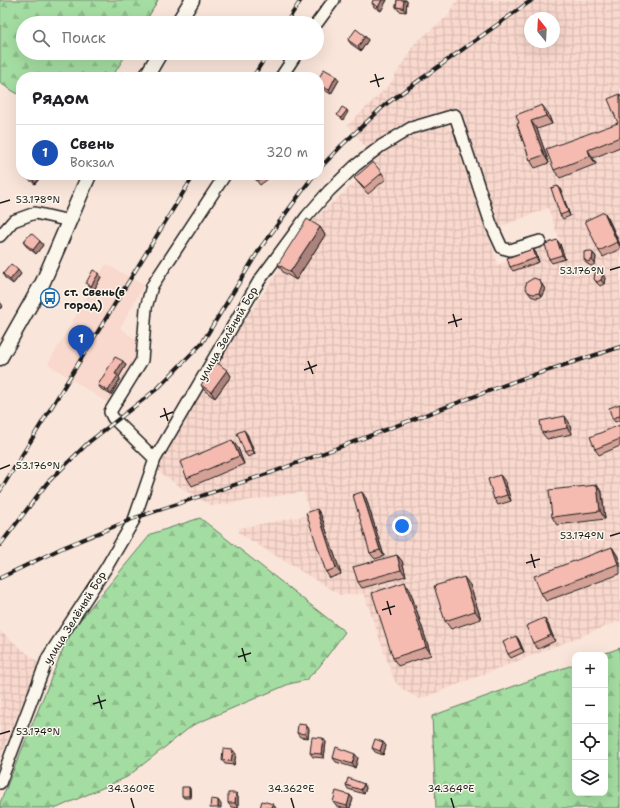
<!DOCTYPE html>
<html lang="ru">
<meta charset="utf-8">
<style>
:root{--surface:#fff;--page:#f6f6f6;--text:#202124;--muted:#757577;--line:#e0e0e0;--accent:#1f6fb2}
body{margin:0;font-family:"Shantell Sans",sans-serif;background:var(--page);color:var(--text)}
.controls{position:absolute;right:12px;bottom:12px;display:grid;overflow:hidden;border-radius:8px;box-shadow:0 4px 16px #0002}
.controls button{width:36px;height:36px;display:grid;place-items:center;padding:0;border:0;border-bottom:1px solid var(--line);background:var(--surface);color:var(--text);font:20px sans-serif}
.compass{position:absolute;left:524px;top:12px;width:36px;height:36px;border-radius:50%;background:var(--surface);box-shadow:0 4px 16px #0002;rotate:342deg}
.you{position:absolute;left:402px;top:526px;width:14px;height:14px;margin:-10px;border:3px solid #fff;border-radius:50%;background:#1a73e8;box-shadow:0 0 0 6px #1a73e833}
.badge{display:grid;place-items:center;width:26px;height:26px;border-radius:50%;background:var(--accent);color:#fff;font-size:13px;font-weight:700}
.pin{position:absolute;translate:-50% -33px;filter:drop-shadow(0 1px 2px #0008)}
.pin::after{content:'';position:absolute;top:21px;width:14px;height:12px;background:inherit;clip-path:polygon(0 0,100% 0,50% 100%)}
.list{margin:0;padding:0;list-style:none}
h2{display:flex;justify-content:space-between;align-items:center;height:52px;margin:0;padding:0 16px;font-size:17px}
h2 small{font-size:13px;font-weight:400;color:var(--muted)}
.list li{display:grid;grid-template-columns:26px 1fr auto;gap:12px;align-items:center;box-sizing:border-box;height:56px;padding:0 16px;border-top:1px solid var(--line)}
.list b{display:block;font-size:15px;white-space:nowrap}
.list p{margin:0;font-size:13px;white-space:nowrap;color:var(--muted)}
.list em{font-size:13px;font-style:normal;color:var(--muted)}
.icon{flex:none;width:22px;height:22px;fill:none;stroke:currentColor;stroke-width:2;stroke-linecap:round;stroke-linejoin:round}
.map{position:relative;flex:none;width:620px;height:808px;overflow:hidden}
.search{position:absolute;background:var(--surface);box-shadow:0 4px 16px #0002;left:16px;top:16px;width:308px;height:44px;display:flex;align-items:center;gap:10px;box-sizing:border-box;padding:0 14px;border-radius:22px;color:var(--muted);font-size:15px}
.panel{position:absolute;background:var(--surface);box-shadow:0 4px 16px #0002;left:16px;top:72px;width:308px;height:108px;border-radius:16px}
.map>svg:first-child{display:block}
.built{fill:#f9d8cd}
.industrial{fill:url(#industrial-grid);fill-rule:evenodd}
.forest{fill:url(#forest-firs);stroke:#607c5f}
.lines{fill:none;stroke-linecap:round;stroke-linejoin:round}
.minor-casing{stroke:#1c1c1c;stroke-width:14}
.major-casing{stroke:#1c1c1c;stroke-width:17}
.minor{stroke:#fbf7ec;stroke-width:11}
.major{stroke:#fbf7ec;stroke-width:14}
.rail-casing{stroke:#1c1c1c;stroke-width:4}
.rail{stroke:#fbf7ec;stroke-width:2.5;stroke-dasharray:8;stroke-linecap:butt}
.wall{fill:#d4a197;stroke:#1c1c1c}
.shaded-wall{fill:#ac837b;stroke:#1c1c1c}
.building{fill:#f6bbb0;stroke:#1c1c1c}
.ticks{fill:none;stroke:#1c1c1c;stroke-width:1.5}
.labels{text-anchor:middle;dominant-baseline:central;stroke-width:3;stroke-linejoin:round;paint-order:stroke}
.poi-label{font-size:11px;font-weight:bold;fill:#1c1c1c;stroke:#fbf7ec;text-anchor:start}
.street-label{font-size:11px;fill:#1c1c1c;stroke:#fbf7ec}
.ticks-label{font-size:10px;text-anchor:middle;fill:#1c1c1c;stroke:#fbf7ec;stroke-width:3;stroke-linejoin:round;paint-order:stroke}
</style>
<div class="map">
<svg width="620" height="808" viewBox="0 0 620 808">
<defs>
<pattern id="industrial-grid" width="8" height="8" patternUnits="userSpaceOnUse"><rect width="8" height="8" fill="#f9d8cd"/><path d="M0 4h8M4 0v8" fill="none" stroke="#d5b9af"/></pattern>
<pattern id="forest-firs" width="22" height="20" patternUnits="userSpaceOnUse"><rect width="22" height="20" fill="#a4dda2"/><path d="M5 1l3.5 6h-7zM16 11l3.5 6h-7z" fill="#8dbd8b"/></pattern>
</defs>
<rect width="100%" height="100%" fill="#fae5da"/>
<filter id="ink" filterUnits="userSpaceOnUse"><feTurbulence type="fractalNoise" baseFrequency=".025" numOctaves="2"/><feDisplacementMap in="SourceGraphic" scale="8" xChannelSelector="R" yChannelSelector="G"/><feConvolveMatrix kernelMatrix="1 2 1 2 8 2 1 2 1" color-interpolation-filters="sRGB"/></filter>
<g filter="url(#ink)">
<path class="built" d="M 106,264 L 144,285 L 120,328 L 147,348 L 111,405 L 48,364 Z"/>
<path class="industrial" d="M 457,0 L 620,0 L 620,621 L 420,699 L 402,689 L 394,680 L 364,594 L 340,595 L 239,533 L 239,528 L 310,515 L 304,492 L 212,506 L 186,491 L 155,469 L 230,343 L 313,220 L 376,164 L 373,160 L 400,141 L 441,125 L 450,126 L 469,172 L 498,265 L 560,241 L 548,208 L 499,227 L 459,107 L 420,117 L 395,129 L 368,150 L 348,125 L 390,84 L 415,43 L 448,16 ZM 530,18 L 554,18 L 554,42 L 530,42 Z
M 0,631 L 39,663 L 0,758 Z"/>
<path class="forest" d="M 0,0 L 158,0 L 145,23 L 23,23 L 23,53 L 127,53 L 112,77 L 21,77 L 21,96 L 0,83 Z
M 200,518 L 345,632 L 319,667 L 306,680 L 289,684 L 193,725 L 127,777 L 57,808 L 0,808 L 0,803 L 70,632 L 151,534 Z
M 620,648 L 620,808 L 436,808 L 432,716 L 575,664 L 575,793 L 605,793 L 605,655 L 600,655 Z"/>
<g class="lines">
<defs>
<path id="minor" d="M 317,23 L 334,0
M 281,77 L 297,53
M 0,236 L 13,221 L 35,213 L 70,221
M 155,459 L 113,418 L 110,412 L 142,360 L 146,308 L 152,286 L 225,175
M 0,783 L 48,657 L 106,568 L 134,520 L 155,459 L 259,281 L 307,216 L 329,191 L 355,166 L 381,146 L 411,128 L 455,115 L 491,224 L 502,248 L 510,250 L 540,241"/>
<path id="major" d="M 178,23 L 192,0
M 146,77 L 160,53
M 0,358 L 43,282 L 89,175"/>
</defs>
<use href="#minor" class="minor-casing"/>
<use href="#major" class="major-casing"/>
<use href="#minor" class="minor"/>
<use href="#major" class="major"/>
<defs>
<path id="rail" d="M 286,23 L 301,0
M 253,77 L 268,53
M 319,169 L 342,145 L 386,104 L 532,0
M 0,491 L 194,175
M 0,545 L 47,483 L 89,442 L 158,388 L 202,343 L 261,247 L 314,175
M 0,578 L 62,548 L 135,518 L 273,472 L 518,380 L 620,347"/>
</defs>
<use href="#rail" class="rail-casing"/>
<use href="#rail" class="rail"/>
</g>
<path class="wall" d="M 387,0 L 381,11 L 374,7 L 372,3 Z
M 397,0 L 406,0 L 407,1 L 406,12 L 399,11 L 396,7 Z
M 365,36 L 368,40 L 361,51 L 351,44 L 348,40 Z
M 319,78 L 339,80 L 331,94 L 319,87 Z
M 620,94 L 620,147 L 593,158 L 596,164 L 560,178 L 554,170 L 618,123 Z
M 548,113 L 552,124 L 537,129 L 549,163 L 535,168 L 530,160 L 517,124 Z
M 382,173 L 386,179 L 368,194 L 354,178 Z
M 23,175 L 42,175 L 35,184 Z
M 252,175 L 266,175 L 268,179 L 260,185 Z
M 558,186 L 561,190 L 570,216 L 563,219 L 560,215 Z
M 604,212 L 608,218 L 620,244 L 620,249 L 603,257 L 599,251 Z
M 320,227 L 325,235 L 296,280 L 283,272 L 278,264 Z
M 40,241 L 43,245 L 36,254 L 26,246 L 23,242 Z
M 560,244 L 565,259 L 552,263 L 549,259 Z
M 533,249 L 536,253 L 539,262 L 513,271 L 510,267 Z
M 593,253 L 596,257 L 595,264 L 591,266 L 586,263 L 584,259 Z
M 3,274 L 21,274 L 13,284 L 5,278 Z
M 101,277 L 94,290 L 89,287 L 86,283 Z
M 605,278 L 604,284 L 600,286 L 597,283 L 594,279 Z
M 539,280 L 545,289 L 541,297 L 536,298 L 531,296 L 528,292 Z
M 126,365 L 119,377 L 120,379 L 111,395 L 101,389 L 98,385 Z
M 227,370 L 231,376 L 215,398 L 205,391 L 201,385 Z
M 620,404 L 620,420 L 615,422 L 612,418 Z
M 569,422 L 572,434 L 547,439 L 542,433 Z
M 620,425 L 620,446 L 599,455 L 595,449 Z
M 247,434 L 255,454 L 248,457 L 245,453 Z
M 238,448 L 244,464 L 192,486 L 187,478 Z
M 505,481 L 511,501 L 498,505 L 494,499 Z
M 597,485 L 602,493 L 605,519 L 557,525 L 552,517 Z
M 366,498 L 384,556 L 375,559 L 370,553 Z
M 317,509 L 321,515 L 341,574 L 330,578 L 326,572 Z
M 612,547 L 617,555 L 620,562 L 620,574 L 546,601 L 541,593 Z
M 397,555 L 402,561 L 406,576 L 362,588 L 358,582 Z
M 470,585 L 481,619 L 451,629 L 445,621 Z
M 410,590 L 431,655 L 398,666 L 393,658 Z
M 548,624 L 555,641 L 538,649 L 533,643 Z
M 516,636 L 519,640 L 524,652 L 511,658 L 508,654 Z
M 306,725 L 309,729 L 308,738 L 300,737 L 297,733 Z
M 326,742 L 324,758 L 313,757 L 310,753 Z
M 383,742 L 386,746 L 383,755 L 375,752 L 372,748 Z
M 236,754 L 234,765 L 225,764 L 222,760 Z
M 355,754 L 358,758 L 355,768 L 336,762 L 333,758 Z
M 364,784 L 366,788 L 364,794 L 348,789 L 346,785 Z
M 189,787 L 190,789 L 191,798 L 184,798 L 182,796 Z
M 350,795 L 353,799 L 350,808 L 342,808 L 336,806 L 333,802 Z
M 238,797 L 238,808 L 231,807 L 228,803 Z"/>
<path class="shaded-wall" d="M 382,0 L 387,0 L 381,11 L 378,7 Z
M 404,0 L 406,0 L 407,1 L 406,12 L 403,8 Z
M 365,36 L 368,40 L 361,51 L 358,47 Z
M 336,76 L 339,80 L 331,94 L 329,90 Z
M 542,105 L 548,113 L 552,124 L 546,116 Z
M 347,110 L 348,112 L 343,120 L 341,118 Z
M 531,121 L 537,129 L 549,163 L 544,155 Z
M 588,150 L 593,158 L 596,164 L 590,156 Z
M 36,175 L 42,175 L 35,184 L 33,180 Z
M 558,186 L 561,190 L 570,216 L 568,212 Z
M 604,212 L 608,218 L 620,246 L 617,242 Z
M 320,227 L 325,235 L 296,280 L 290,272 Z
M 557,240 L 560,244 L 565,259 L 562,255 Z
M 40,241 L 43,245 L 36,254 L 33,250 Z
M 533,249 L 536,253 L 539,262 L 536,258 Z
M 593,253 L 596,257 L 595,264 L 592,260 Z
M 18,270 L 21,274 L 13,284 L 10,280 Z
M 99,273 L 101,277 L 94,290 L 91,286 Z
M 603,274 L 605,278 L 604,284 L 601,280 Z
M 539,280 L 545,289 L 541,297 L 539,293 Z
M 0,302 L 3,306 L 0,309 Z
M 123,361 L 126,365 L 119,377 L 120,379 L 111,395 L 108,391 L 115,374 Z
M 227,370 L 231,376 L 215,398 L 211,392 Z
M 565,416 L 569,422 L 572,434 L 567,428 Z
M 244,430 L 247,434 L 255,454 L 252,450 Z
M 232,440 L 238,448 L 244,464 L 239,456 Z
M 500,475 L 505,481 L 511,501 L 507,495 Z
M 597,485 L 602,493 L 605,519 L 600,511 Z
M 362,492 L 366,498 L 384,556 L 380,550 Z
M 317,509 L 321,515 L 341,574 L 336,568 Z
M 612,547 L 617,555 L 620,562 L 620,567 L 618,564 Z
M 397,555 L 402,561 L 406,576 L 401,570 Z
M 464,577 L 470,585 L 481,619 L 475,611 Z
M 405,582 L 410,590 L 431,655 L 426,647 Z
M 544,618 L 548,624 L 555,641 L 551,635 Z
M 516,636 L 519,640 L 524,652 L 521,648 Z
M 306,725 L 309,729 L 308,738 L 305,734 Z
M 323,738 L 326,742 L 324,758 L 321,754 Z
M 383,742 L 386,746 L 383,755 L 380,751 Z
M 233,750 L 236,754 L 234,765 L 231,761 Z
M 355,754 L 358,758 L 355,768 L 352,764 Z
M 364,784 L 366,788 L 364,794 L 361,790 Z
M 189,787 L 190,789 L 191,798 L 189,796 Z
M 236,793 L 238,797 L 238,808 L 235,803 Z
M 350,795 L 353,799 L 350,808 L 348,808 L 347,806 Z
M 218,800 L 221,804 L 221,808 L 218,808 Z
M 273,804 L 276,808 L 272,808 Z"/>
<path class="building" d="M 373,0 L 382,0 L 378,7 L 372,3 Z
M 397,0 L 404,0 L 403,8 L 396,7 Z
M 356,29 L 365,36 L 358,47 L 348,40 Z
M 324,69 L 336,76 L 329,90 L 319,85 L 319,78 Z
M 620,94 L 620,137 L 588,150 L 590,156 L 554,170 L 546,149 L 618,123 L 608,99 Z
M 542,105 L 546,116 L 531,121 L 544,155 L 530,160 L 517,124 L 519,123 L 516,115 Z
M 342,107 L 347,110 L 341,118 L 337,115 Z
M 373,162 L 382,173 L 364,188 L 354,178 Z
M 26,175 L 36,175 L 33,180 Z
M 252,175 L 265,175 L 257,181 Z
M 558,186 L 568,212 L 560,215 L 551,188 Z
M 604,212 L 617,242 L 599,251 L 585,221 Z
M 307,219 L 320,227 L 290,272 L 278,264 Z
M 31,233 L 40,241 L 33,250 L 23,242 Z
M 557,240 L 562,255 L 549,259 L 545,244 Z
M 533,249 L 536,258 L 510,267 L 507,258 Z
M 589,251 L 593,253 L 592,260 L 588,262 L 584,259 L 584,252 Z
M 11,264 L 18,270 L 10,280 L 3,274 Z
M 93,270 L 99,273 L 91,286 L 86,283 Z
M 599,272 L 603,274 L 601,280 L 597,282 L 594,279 L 595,273 Z
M 534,278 L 539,280 L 542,285 L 539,293 L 533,294 L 528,292 L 525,287 L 527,282 Z
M 115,357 L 123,361 L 115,374 L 118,375 L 108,391 L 98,385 Z
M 216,362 L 227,370 L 211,392 L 201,385 Z
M 620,404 L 620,416 L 612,418 L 609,408 Z
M 565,416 L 567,428 L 542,433 L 540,421 Z
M 620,425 L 620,439 L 595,449 L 590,437 Z
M 244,430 L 252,450 L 245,453 L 237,433 Z
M 232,440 L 239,456 L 187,478 L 180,462 Z
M 500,475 L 507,495 L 494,499 L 488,479 Z
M 597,485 L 600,511 L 552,517 L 549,490 Z
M 362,492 L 380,550 L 370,553 L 353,495 Z
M 317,509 L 336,568 L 326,572 L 306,513 Z
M 612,547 L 618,564 L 541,593 L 534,576 Z
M 397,555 L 401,570 L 358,582 L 353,567 Z
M 464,577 L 475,611 L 445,621 L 434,586 Z
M 405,582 L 426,647 L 393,658 L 372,593 Z
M 544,618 L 551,635 L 533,643 L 526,626 Z
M 516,636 L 521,648 L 508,654 L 503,642 Z
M 298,724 L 306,725 L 305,734 L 297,733 Z
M 312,737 L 323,738 L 321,754 L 310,753 Z
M 375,739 L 383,742 L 380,751 L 372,748 Z
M 336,747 L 355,754 L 352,764 L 333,758 Z
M 223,749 L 233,750 L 231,761 L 222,760 Z
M 348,778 L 364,784 L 361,790 L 346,785 Z
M 182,787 L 189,787 L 189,796 L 182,796 Z
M 336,791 L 350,795 L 347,806 L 333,802 Z
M 228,793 L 236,793 L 235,803 L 228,803 Z
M 211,799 L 218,800 L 218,808 L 210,808 Z
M 262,801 L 273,804 L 272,808 L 260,808 Z"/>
</g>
<path class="ticks" d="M 375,74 L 379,87M 370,82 L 384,78M 0,203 L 10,200M 610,270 L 620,267M 453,314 L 457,327M 448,323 L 462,319M 308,361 L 313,374M 304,370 L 317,365M 164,408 L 168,421M 160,417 L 173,412M 0,469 L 10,465M 610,536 L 620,533M 531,554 L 535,568M 526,563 L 540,559M 387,601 L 391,615M 382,610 L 395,606M 242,648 L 246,662M 238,657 L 251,653M 98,695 L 102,709M 93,704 L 106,700M 0,734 L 10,731M 131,798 L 134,808M 291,798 L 294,808M 451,798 L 454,808"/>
<defs>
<symbol id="bus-ring" viewBox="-11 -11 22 22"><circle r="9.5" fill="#fbf7ec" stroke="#1f6fb2" stroke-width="1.5"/><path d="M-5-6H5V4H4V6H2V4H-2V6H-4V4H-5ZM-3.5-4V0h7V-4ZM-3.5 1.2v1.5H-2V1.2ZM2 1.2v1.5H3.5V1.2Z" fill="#1f6fb2"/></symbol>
</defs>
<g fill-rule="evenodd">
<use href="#bus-ring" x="39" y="287" width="22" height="22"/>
</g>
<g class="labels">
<g class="poi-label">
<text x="64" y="292">ст. Свень(в<tspan x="64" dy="13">город)</tspan></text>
</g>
<g class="street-label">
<text transform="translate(228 334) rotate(-60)">улица Зелёный Бор</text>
<text transform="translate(75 618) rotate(-58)">улица Зелёный Бор</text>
</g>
</g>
<g class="ticks-label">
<text x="38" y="203">53.178°N</text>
<text x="582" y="274">53.176°N</text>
<text x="38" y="469">53.176°N</text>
<text x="582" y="539">53.174°N</text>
<text x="38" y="735">53.174°N</text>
<text x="131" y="792">34.360°E</text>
<text x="291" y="792">34.362°E</text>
<text x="451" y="792">34.364°E</text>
</g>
</svg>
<div class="controls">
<button>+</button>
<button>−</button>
<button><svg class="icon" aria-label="locate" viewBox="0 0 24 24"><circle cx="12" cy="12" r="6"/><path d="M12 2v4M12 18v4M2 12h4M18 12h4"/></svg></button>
<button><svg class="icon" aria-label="layers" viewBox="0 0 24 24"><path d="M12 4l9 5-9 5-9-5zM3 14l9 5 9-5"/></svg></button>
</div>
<svg class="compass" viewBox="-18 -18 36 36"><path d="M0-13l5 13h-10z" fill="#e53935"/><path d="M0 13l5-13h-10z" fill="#757577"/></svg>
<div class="you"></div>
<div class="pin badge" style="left:81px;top:358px;background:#1a4fb4">1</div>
<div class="search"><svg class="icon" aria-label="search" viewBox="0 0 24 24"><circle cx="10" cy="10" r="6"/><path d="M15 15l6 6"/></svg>Поиск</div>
<section class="panel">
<h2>Рядом<small></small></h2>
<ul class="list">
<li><span class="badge" style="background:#1a4fb4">1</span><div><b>Свень</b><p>Вокзал</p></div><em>320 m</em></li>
</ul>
</section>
</div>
